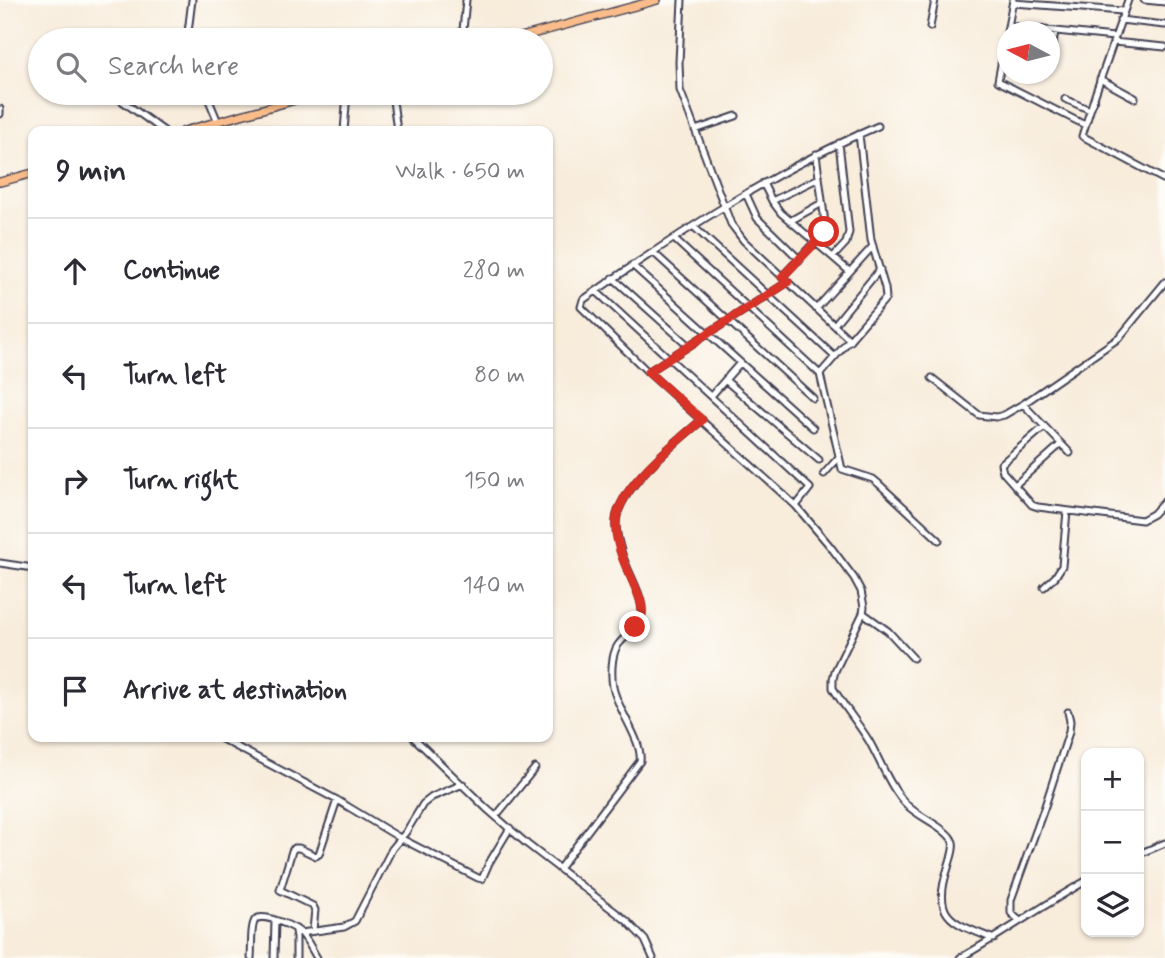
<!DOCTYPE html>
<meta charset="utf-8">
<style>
:root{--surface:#fff;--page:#f2f2f3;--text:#2b2b33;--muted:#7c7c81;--line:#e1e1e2}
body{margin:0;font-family:Mynerve,sans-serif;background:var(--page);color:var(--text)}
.controls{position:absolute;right:21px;bottom:21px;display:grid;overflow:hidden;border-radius:14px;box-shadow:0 2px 5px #0004}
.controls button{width:63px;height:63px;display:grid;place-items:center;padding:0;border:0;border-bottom:2px solid var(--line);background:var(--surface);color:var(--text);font:35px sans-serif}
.compass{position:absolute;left:997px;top:21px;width:63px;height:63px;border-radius:50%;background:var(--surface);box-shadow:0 2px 5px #0004;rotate:277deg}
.stop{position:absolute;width:21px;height:21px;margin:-16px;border:5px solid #d93025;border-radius:50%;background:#fff}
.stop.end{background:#d93025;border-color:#fff;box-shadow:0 2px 7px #0008}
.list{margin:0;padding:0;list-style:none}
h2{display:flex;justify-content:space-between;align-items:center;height:91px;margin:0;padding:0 28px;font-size:30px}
h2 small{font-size:23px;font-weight:400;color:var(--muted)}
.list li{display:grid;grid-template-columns:46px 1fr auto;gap:21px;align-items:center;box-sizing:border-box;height:105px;padding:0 28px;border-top:2px solid var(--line)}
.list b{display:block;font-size:26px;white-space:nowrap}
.list em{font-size:23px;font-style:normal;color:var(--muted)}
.icon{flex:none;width:38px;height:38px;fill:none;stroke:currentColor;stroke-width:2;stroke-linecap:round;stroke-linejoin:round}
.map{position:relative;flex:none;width:1165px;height:958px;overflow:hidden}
.search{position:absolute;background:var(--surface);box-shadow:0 2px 5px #0004;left:28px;top:28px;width:525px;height:77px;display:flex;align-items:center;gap:18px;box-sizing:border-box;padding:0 24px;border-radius:38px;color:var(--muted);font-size:26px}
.panel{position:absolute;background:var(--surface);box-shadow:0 2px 5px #0004;left:28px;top:126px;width:525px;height:616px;border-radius:14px}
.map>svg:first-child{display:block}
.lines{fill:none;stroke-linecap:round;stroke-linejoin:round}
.minor-casing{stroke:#424053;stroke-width:9}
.major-casing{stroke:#424053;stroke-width:10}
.minor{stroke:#fff;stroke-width:5}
.major{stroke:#f9bc8a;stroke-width:7}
.route{stroke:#d93025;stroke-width:9}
</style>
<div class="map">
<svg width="1165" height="958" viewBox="0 0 1165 958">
<rect width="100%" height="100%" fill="#fdfcf7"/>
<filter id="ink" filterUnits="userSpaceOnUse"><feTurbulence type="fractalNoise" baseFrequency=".0143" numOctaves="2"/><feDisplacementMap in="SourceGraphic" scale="14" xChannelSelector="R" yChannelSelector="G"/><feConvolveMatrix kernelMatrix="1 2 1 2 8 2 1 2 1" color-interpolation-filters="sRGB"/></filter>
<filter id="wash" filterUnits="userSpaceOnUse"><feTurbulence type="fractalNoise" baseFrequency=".00686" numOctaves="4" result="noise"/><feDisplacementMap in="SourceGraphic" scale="28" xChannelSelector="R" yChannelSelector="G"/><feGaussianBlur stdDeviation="1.57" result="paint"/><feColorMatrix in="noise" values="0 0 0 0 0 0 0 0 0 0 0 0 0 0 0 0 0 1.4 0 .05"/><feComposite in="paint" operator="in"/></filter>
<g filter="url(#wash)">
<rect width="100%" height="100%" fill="#f8ecdb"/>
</g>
<g filter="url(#ink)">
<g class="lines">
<defs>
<path id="minor" d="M 682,0 L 679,62 L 680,90 L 731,224 L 744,241 L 851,341
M 1013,0 L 998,81 L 1085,125
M 1128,0 L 1095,95 L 1082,136 L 1165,180
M 1144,0 L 1165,2
M 1013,3 L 1123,11
M 1120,20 L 1165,25
M 1008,26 L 1114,37
M 930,27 L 935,0
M 187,40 L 192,0
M 462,40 L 466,0
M 1113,42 L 1165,47
M 1050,62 L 1055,31
M 1100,79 L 1135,98
M 111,93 L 164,131
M 206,93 L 218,122
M 392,93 L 397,131
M 1065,99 L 1090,110
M 0,109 L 0,114
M 878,126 C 773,171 676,235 583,300 L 581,307 L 648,372 L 796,506 L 830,546 L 854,578 L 861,591 L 864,607 L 863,613 L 835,671 L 833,679 L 833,688 C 844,707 858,723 869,741 C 881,762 890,788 907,805 C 918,817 948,828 953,842 C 955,850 950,860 948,868 C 931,918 953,923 994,939
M 695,130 L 736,116
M 344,131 L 347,93
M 763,183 L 772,201 L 781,213 L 849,271
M 746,194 L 757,218 L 800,260
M 772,201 L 819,178
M 790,221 L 822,203
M 694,227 L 835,357
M 674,239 L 820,374 L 842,469 L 873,479 L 879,484 L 939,540
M 653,252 L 813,398
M 833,257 L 846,243 L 849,232 L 839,143
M 632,265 L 813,428
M 782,277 L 824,232 L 825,223 L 816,154
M 613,278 L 689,346
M 596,291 L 810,488 L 796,506
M 816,309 L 873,246
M 834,325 L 880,269
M 648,372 L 788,282
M 820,374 L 886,298 L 885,288 L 871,240 L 859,134
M 932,378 L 979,415 L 996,417 L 1004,415 L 1023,404 L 1119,338 L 1165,282
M 725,380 L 819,460
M 711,396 L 740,363
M 1023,404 L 1070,453
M 1044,427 L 1001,464 L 1003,472 L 1032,505 L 1038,507 L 1142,520 L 1153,514 L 1165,501
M 824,474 L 839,457
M 1015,485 L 1061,444
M 0,563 L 33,568
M 1044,587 L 1055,577 L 1062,566 L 1067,511
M 863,613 L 888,631 L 913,658
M 218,737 L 337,800 L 400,838 L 478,878 L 482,879 L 489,863 L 510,828
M 413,737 L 486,808 L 527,844 L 627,921 L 645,940 L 653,958
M 496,816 L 535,768
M 1139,854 L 1165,843
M 559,869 L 640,761 C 643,741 617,709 613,687 C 611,675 611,655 618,645 C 626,634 642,627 642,611 C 642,593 626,570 621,551 C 618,540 614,526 617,515 C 626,482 676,442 702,420
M 1020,921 L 1011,913 L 1011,900 L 1045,806 L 1069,732 L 1070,721 L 1068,712
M 313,930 L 315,910 L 313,906 L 280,890 L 292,851 L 294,848 L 299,848 L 316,856 L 319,854 L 337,800
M 301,933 L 344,927 L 355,921 L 392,849 L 406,832 L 423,804 L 432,797 L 463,784
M 251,958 C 252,950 250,924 256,919 C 264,913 296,927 302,934 C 308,941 312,950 317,958
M 274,958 L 275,920
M 296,958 L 296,929
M 960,958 C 1003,934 1043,905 1086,881"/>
<path id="major" d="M 510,40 L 657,0
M 184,131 L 320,93
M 0,182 L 33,173"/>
</defs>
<use href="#minor" class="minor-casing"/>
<use href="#major" class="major-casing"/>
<use href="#minor" class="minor"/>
<use href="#major" class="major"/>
</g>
</g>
<g class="lines" filter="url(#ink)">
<path class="route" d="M 635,627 C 639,623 642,619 642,613 C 643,602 637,592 633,582 C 624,563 612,537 617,515 C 625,482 676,442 702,420 L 648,372 L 788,282 L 782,277 L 815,243 L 824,232"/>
</g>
</svg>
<div class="controls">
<button>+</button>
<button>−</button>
<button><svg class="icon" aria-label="layers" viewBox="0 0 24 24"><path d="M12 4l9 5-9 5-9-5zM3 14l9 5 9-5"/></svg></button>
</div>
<svg class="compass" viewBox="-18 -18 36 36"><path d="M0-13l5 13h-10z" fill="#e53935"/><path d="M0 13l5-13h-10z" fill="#7c7c81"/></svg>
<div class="stop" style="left:824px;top:232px"></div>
<div class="stop end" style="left:635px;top:627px"></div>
<div class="search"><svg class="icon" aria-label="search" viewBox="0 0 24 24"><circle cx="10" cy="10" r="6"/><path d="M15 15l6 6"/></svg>Search here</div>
<section class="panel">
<h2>9 min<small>Walk · 650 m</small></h2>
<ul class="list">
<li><svg class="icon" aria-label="ahead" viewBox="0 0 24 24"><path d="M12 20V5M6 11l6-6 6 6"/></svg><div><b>Continue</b></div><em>280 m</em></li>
<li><svg class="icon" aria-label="left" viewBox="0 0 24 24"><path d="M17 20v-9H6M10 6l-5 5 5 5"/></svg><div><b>Turn left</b></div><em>80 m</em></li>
<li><svg class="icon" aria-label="right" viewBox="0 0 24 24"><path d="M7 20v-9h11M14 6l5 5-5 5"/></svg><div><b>Turn right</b></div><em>150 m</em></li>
<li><svg class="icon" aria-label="left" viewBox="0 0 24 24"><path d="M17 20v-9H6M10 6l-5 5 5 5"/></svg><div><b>Turn left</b></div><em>140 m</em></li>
<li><svg class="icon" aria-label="arrive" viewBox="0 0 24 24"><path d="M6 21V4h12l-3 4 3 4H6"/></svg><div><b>Arrive at destination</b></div></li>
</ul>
</section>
</div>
